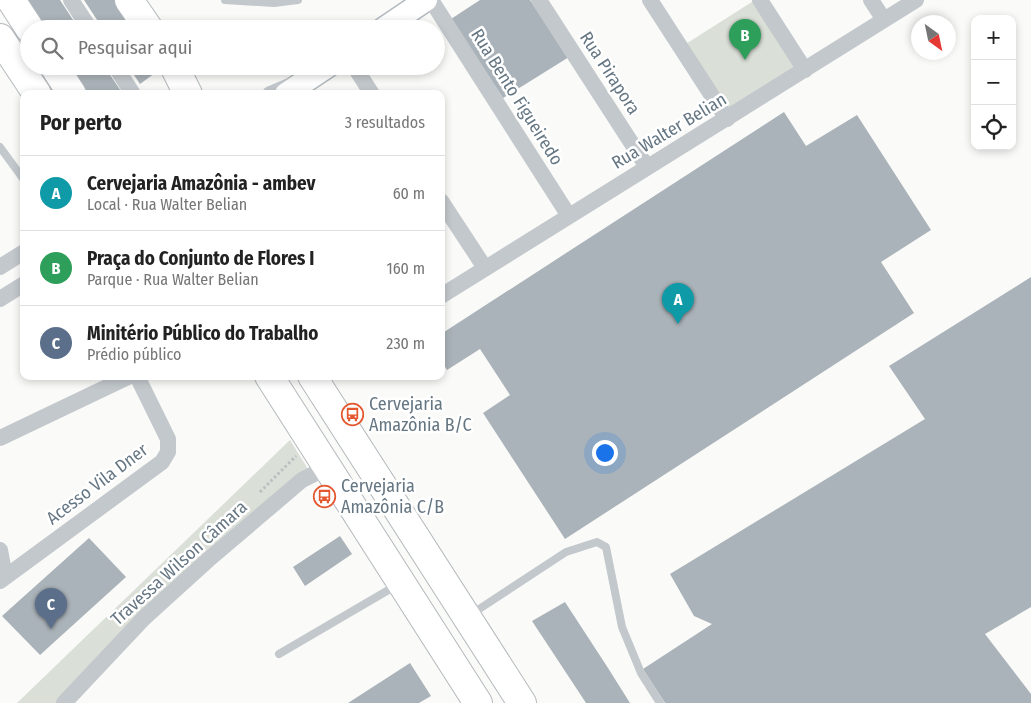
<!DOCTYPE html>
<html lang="pt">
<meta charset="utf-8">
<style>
:root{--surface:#fff;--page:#f2f2f2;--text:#222;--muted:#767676;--line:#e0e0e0;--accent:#ea580c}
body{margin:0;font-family:"Fira Sans Condensed",sans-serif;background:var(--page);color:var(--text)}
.controls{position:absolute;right:15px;top:15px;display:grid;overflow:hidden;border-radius:10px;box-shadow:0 2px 8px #0003}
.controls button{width:45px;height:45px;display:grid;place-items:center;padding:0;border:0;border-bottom:1px solid var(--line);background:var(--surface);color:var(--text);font:25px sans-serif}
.compass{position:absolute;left:911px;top:15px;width:45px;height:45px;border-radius:50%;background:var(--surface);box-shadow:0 2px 8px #0003;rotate:147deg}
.you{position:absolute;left:604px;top:452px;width:18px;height:18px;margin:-12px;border:4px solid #fff;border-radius:50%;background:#1a73e8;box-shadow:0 0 0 8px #1a73e833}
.badge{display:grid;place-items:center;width:32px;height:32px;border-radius:50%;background:var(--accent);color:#fff;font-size:16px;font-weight:700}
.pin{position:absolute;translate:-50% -41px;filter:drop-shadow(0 1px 2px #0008)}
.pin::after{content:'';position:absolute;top:26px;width:18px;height:15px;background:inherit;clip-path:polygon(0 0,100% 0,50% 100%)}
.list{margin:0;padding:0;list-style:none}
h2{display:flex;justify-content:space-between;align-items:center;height:65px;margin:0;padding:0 20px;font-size:21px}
h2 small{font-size:16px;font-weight:400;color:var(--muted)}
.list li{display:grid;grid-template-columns:32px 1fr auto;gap:15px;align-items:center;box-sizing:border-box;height:75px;padding:0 20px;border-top:1px solid var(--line)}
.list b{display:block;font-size:19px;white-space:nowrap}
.list p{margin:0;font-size:16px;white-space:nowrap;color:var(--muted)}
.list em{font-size:16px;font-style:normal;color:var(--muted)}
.icon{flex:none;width:28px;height:28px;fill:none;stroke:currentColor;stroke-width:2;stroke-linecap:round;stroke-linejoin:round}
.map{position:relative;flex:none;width:1031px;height:703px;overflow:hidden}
.search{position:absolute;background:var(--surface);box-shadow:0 2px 8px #0003;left:20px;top:20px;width:425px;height:55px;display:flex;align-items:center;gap:12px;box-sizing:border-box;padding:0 18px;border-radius:28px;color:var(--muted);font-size:19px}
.panel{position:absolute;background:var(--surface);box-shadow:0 2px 8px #0003;left:20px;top:90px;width:425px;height:290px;border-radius:10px}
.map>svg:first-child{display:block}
.green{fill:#dadfd7}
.building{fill:#aab3b9}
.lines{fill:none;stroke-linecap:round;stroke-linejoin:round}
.secondary-casing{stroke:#b3babf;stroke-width:25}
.highway-casing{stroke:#b4b9bd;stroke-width:30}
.path{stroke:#bbbfc2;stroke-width:3;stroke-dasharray:2.5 2.5;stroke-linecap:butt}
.lane{stroke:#c3c8cc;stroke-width:8}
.street{stroke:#c3c8cc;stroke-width:16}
.secondary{stroke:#fff;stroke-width:22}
.highway{stroke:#fff;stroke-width:28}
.labels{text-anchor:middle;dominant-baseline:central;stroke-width:5;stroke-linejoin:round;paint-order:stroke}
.street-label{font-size:18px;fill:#657683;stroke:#fff}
.poi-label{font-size:18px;fill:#657683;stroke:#fff;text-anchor:start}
</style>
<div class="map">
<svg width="1031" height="703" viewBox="0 0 1031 703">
<rect width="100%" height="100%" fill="#fafaf8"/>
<path class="green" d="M 755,0 L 810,74 L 734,123 L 681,47 Z
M 290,440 L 308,469 L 57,703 L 17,703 Z"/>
<path class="building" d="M 27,0 L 60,0 L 79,29 L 46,29 Z
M 84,0 L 117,0 L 136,29 L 103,29 Z
M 480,0 L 530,0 L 569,57 L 503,98 L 451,19 Z
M 71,66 L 104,66 L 123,94 L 89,94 Z
M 128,66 L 161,66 L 162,68 L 140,84 Z
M 784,112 L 806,146 L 857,115 L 931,230 L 881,262 L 914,313 L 565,539 L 483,413 L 510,395 L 480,349 L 447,370 L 441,360 L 441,334 Z
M 1031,277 L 1031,607 L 985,634 L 1031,694 L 1031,703 L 665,703 L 643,669 L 712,624 L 694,616 L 670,574 L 925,419 L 889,366 Z
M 340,536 L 352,554 L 305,586 L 293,567 Z
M 89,538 L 126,577 L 40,655 L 2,616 Z
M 565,602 L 608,668 L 630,703 L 586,703 L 532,621 Z
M 410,663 L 431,696 L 419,703 L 348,703 Z"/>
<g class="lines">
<defs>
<path id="secondary" d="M 383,29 L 426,0
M 286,94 L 328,66"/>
<path id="highway" d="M 11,0 L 30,29
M 129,0 L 149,29
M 0,38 L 37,94
M 54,66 L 72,94
M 174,66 L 188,94
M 269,376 L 478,703
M 312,376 L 522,703"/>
</defs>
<use href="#secondary" class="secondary-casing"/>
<use href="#highway" class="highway-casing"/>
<path class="path" d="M 260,492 L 296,456"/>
<path class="lane" d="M 225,0 L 274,3 L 298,0
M 0,147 L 24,180
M 470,615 L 566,552 L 597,542 L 606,547 L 622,627 L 641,673 L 660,703
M 279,654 L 397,585"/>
<path class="street" d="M 71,0 L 90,29
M 431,0 L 569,216
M 539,0 L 647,167
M 650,0 L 727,119
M 760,0 L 805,70
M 871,0 L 884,20
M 115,66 L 133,94
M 354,66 L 372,94
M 270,94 L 296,83
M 441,201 L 485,268
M 0,267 L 24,252
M 441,296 L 916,0
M 0,299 L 24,284
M 0,438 L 130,376
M 0,550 L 5,577
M 0,581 L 162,462 L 168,452 L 168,439 L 137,376
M 64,703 L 144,618 L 208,560 L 302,480 L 318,472 L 332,477"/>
<use href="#secondary" class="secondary"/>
<use href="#highway" class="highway"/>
</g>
<defs>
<symbol id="bus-ring" viewBox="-11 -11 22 22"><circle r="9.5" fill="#fff" stroke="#e4572e" stroke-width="1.5"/><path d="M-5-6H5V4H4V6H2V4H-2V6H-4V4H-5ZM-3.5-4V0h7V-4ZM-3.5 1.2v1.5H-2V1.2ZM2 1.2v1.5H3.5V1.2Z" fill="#e4572e"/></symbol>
</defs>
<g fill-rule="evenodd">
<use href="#bus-ring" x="340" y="402" width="25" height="25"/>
<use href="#bus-ring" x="312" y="484" width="25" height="25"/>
</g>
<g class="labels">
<g class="street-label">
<text transform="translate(610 73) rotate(57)">Rua Pirapora</text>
<text transform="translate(517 97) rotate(58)">Rua Bento Figueiredo</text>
<text transform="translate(669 131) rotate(-31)">Rua Walter Belian</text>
<text transform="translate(97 484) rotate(-37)">Acesso Vila Dner</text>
<text transform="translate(179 563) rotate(-42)">Travessa Wilson Câmara</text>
</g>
<g class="poi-label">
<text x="369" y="404">Cervejaria<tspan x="369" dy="21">Amazônia B/C</tspan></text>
<text x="341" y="486">Cervejaria<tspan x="341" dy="21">Amazônia C/B</tspan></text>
</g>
</g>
</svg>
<div class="controls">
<button>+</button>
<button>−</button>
<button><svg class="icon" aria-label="locate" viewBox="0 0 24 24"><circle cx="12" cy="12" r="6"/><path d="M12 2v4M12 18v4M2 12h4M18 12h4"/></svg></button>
</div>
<svg class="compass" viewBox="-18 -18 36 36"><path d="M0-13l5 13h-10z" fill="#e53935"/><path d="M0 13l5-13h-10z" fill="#767676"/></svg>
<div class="you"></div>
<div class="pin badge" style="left:678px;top:324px;background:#0f9aa8">A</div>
<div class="pin badge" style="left:745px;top:60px;background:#2e9e5b">B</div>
<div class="pin badge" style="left:51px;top:629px;background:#5c6f8a">C</div>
<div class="search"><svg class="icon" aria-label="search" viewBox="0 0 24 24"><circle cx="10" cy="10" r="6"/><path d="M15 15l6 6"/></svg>Pesquisar aqui</div>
<section class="panel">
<h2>Por perto<small>3 resultados</small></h2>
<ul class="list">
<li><span class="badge" style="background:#0f9aa8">A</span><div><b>Cervejaria Amazônia - ambev</b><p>Local · Rua Walter Belian</p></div><em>60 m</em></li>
<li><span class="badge" style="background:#2e9e5b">B</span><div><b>Praça do Conjunto de Flores I</b><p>Parque · Rua Walter Belian</p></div><em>160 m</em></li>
<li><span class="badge" style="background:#5c6f8a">C</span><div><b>Minitério Público do Trabalho</b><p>Prédio público</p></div><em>230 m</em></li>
</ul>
</section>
</div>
